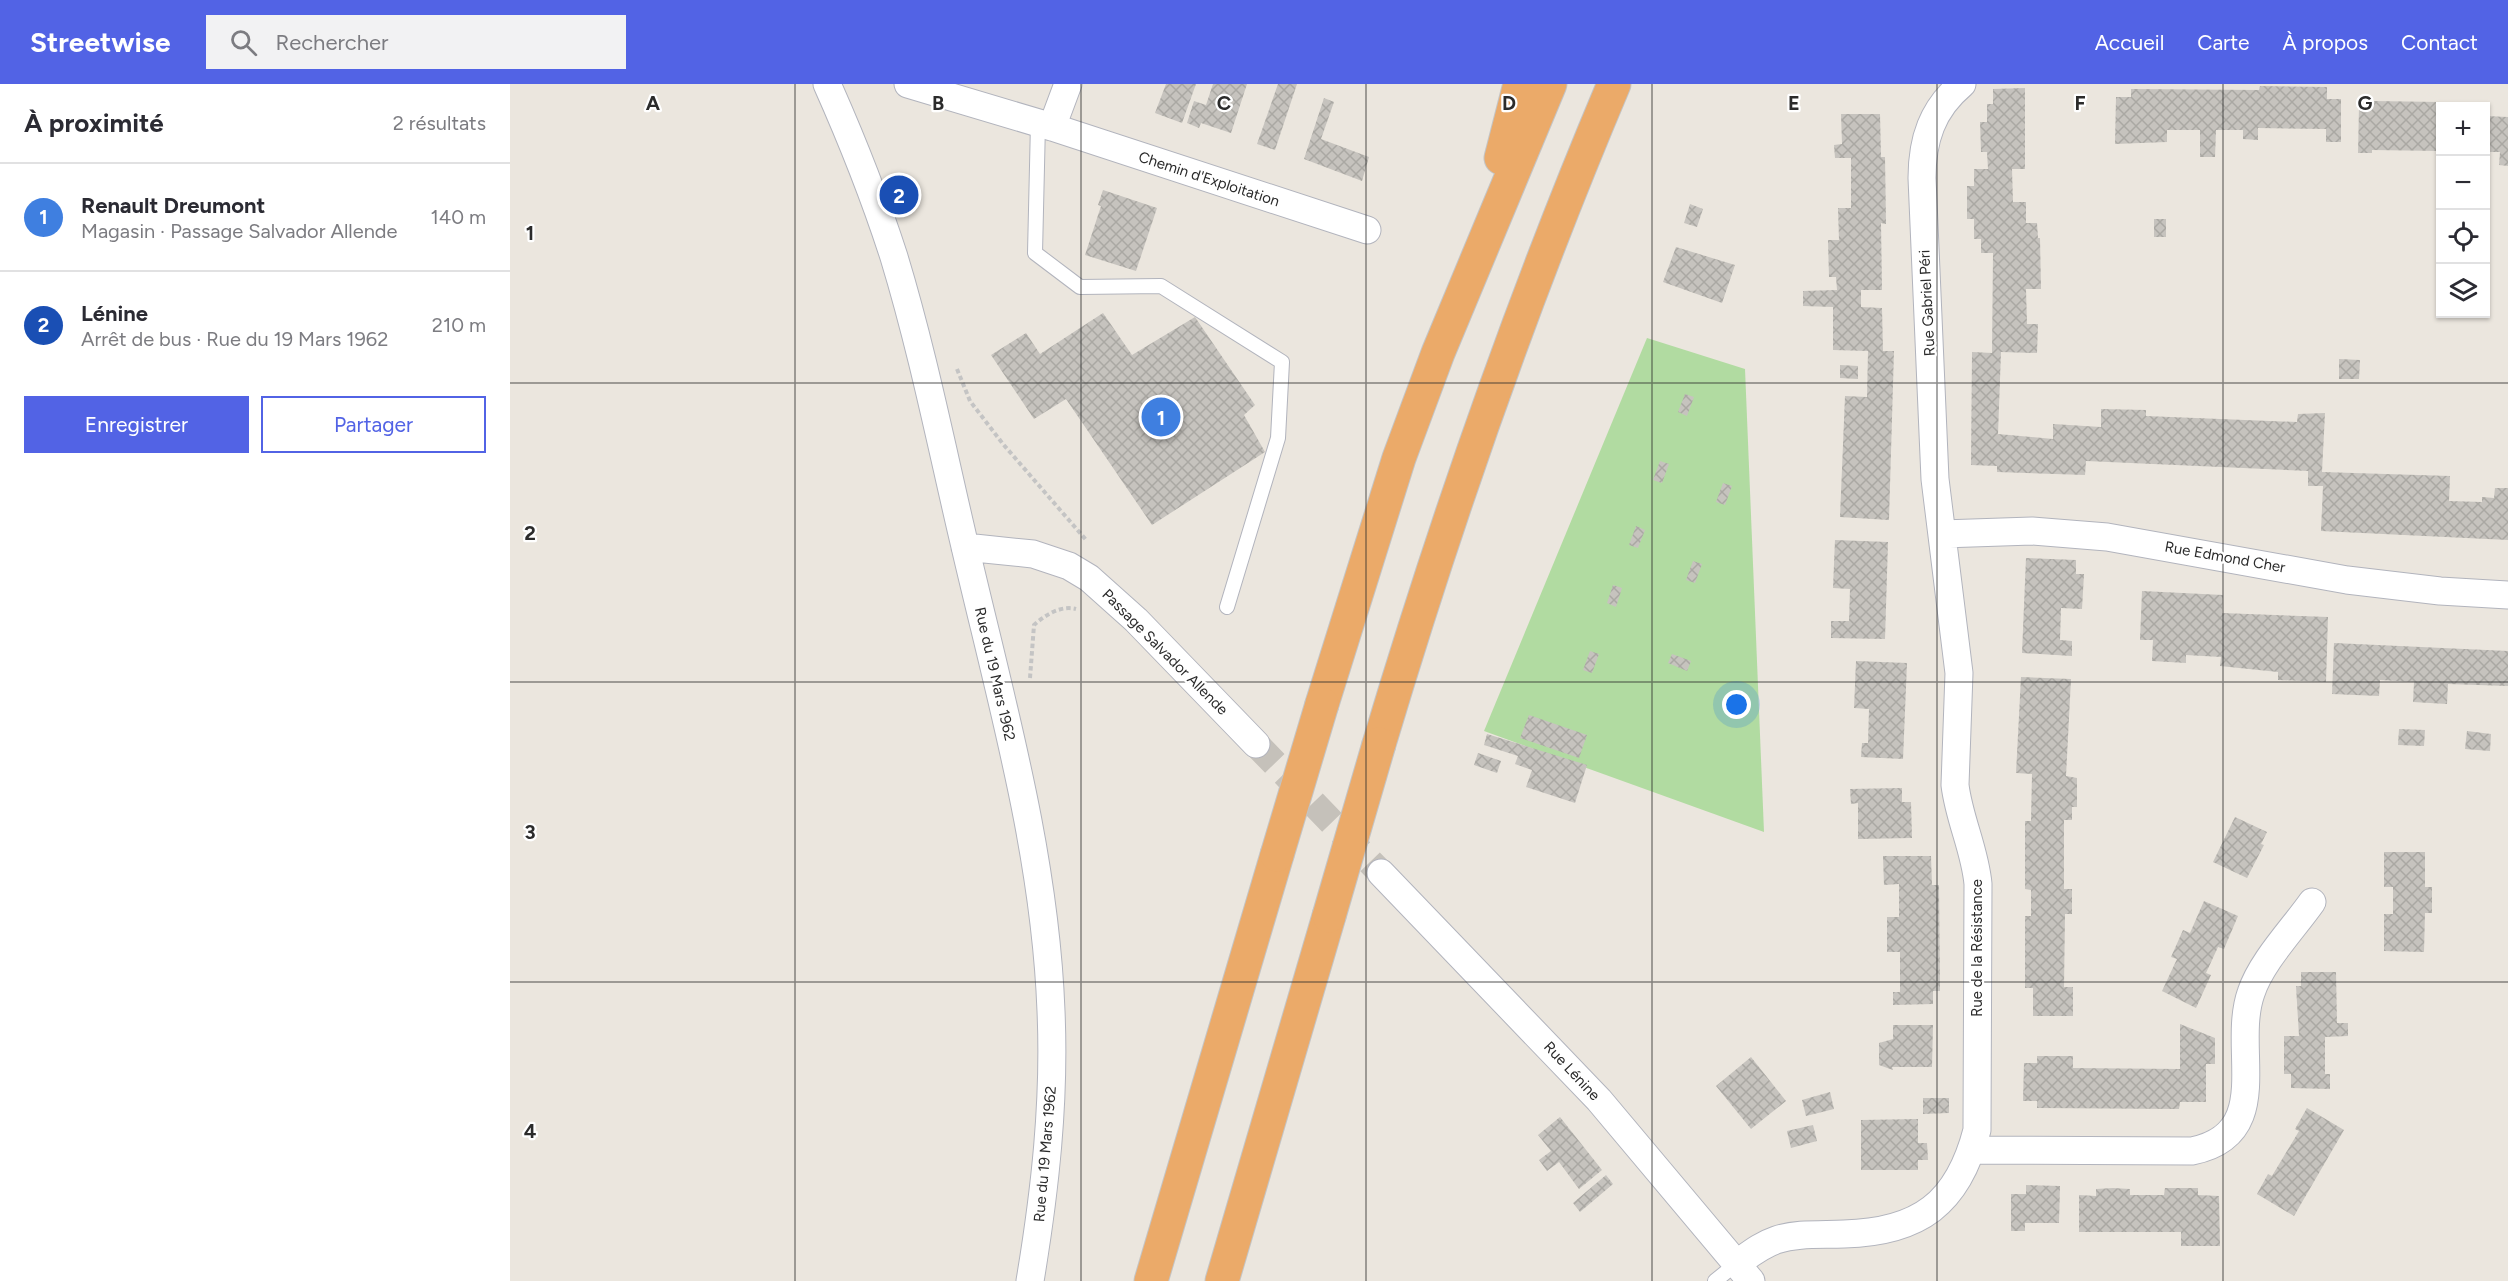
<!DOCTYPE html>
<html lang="fr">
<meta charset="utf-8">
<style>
:root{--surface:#fff;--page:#f2f2f3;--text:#2b2b33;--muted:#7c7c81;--line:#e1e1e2;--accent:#5263e5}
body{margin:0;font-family:Figtree,sans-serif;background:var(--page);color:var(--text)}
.controls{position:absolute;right:18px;top:18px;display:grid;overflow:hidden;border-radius:0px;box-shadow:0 2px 4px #0004}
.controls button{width:54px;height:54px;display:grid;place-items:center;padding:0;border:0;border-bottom:2px solid var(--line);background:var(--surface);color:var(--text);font:30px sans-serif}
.you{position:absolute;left:1227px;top:621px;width:21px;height:21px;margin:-15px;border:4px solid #fff;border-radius:50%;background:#1a73e8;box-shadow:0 0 0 9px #1a73e833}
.badge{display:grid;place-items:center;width:39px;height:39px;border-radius:50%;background:var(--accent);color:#fff;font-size:20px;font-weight:700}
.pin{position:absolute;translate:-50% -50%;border:3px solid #fff;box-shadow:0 2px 6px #0006}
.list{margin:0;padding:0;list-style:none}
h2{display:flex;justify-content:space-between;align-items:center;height:78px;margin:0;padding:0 24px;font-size:26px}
h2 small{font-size:20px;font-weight:400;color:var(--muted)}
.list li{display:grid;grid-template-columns:39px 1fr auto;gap:18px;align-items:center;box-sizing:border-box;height:108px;padding:0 24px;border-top:2px solid var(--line)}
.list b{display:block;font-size:22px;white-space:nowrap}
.list p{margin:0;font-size:20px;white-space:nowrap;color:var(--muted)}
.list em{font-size:20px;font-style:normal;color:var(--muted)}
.actions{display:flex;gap:12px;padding:18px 24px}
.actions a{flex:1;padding:14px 0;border:2px solid var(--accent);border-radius:0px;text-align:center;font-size:21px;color:var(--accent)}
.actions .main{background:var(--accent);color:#fff}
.icon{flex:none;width:33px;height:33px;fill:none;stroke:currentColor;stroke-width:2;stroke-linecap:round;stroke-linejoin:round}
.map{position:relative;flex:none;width:1998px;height:1197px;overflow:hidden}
header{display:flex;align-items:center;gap:36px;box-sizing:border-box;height:84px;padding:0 30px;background:var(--accent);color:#fff}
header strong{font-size:28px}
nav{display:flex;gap:33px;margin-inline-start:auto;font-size:21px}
.search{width:420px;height:54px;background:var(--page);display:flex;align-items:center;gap:15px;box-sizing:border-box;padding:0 21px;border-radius:0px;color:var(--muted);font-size:22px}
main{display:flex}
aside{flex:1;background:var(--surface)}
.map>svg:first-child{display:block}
.garden{fill:#b1dba1}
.building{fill:url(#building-cross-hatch)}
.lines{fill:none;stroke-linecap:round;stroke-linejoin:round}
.street-tunnel{stroke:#c5c1ba;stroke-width:27;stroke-dasharray:27 14;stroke-linecap:butt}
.lane-casing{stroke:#b2b4bd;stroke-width:16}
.street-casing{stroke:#b2b4bd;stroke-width:29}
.highway-casing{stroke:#c4c4c4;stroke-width:35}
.path{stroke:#c4c4c4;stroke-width:4;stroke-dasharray:4.5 3;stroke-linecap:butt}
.lane{stroke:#fff;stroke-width:14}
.street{stroke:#fff;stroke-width:27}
.highway{stroke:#ebaa69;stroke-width:33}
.highway-bridge-casing{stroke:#c4c4c4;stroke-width:35;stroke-linecap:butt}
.highway-bridge{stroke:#ebaa69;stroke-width:33}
.grid{fill:none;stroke:#2b2b2b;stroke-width:1.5;stroke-opacity:0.55}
.labels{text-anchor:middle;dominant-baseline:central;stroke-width:4.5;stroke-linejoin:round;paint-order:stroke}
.street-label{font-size:15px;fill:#2b2b2b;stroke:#fff}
.grid-label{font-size:20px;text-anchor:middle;font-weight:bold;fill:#2b2b2b;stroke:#fff;stroke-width:4.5;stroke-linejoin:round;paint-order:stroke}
</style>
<header>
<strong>Streetwise</strong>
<div class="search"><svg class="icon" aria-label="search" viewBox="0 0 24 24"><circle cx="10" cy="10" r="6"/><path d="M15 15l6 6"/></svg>Rechercher</div>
<nav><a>Accueil</a><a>Carte</a><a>À propos</a><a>Contact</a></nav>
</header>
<main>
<aside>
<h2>À proximité<small>2 résultats</small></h2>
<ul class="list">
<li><span class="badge" style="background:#3f7fe0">1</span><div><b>Renault Dreumont</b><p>Magasin · Passage Salvador Allende</p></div><em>140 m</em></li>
<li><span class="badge" style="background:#1a4fb4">2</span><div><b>Lénine</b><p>Arrêt de bus · Rue du 19 Mars 1962</p></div><em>210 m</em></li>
</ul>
<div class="actions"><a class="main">Enregistrer</a><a>Partager</a></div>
</aside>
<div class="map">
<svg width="1998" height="1197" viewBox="0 0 1998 1197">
<defs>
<pattern id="building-cross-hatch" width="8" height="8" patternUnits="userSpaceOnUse" patternTransform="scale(1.5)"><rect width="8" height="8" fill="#c6c3be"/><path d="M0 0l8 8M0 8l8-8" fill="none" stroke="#aaa8a3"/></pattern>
</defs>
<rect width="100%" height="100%" fill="#ebe6de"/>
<path class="garden" d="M 1137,254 L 1235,285 L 1254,748 L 974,647 Z"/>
<path class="building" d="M 656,0 L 686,0 L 672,39 L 645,29 Z
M 703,0 L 737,0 L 721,49 L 691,39 L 689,44 L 677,39 L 684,17 L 696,21 Z
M 768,0 L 787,0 L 765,66 L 747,60 Z
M 1750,2 L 1817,3 L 1817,15 L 1831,15 L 1831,58 L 1816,58 L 1816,45 L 1748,44 L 1748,56 L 1733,55 L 1733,46 L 1706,46 L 1705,73 L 1690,73 L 1690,46 L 1657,46 L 1657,58 L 1605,60 L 1606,13 L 1621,13 L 1621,5 L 1749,6 Z
M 1515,4 L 1515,85 L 1502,85 L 1503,118 L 1516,118 L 1516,139 L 1527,139 L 1528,154 L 1530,154 L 1531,205 L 1516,205 L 1517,240 L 1528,240 L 1527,269 L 1491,268 L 1488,350 L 1543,355 L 1543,340 L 1591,343 L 1591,325 L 1636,326 L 1636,332 L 1787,338 L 1788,330 L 1815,329 L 1812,388 L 1940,392 L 1939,417 L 1972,418 L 1972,413 L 1984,414 L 1985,404 L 1998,404 L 1998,456 L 1811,447 L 1813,402 L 1798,402 L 1798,387 L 1576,377 L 1575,391 L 1487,388 L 1487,382 L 1461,381 L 1462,268 L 1482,269 L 1483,169 L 1471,169 L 1471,155 L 1464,155 L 1464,135 L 1457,135 L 1457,102 L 1464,102 L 1464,85 L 1478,85 L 1477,68 L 1471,68 L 1470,38 L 1477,38 L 1477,20 L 1483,20 L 1483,5 Z
M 814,14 L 824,18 L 811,55 L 859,73 L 852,97 L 794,75 Z
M 1862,17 L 1930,18 L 1930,67 L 1862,66 L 1862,69 L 1848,69 L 1849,22 L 1862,23 Z
M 1331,30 L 1370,30 L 1371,73 L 1375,73 L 1376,140 L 1371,139 L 1372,206 L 1351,206 L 1351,223 L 1372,224 L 1373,267 L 1384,267 L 1379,436 L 1330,433 L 1335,312 L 1357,313 L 1358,267 L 1323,266 L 1323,223 L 1293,222 L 1293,207 L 1327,206 L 1326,193 L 1319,193 L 1318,156 L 1329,156 L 1328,124 L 1341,124 L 1341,74 L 1325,74 L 1324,61 L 1332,60 Z
M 1976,32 L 1998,33 L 1998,82 L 1989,81 L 1990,68 L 1976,68 Z
M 593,106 L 647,124 L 626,187 L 575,171 L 591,122 L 588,121 Z
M 1180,120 L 1193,125 L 1187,143 L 1174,139 Z
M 1644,135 L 1656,135 L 1656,153 L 1644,153 Z
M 1166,163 L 1225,181 L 1212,219 L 1153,198 Z
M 593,229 L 622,271 L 685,233 L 745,321 L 734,331 L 755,368 L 642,441 L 556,315 L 524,335 L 481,271 L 516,249 L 530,270 Z
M 1829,275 L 1850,276 L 1849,295 L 1829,295 Z
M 1330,281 L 1348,282 L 1348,295 L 1330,294 Z
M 1175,310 L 1184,313 L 1177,332 L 1168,328 Z
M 1150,377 L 1159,380 L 1152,399 L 1143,396 Z
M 1213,399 L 1222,402 L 1215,421 L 1206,418 Z
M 1126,442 L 1135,446 L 1128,464 L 1119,461 Z
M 1325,456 L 1378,458 L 1375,555 L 1321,554 L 1321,537 L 1339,537 L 1340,505 L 1323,504 Z
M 1516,474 L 1566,476 L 1566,490 L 1574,490 L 1572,525 L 1551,524 L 1550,556 L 1562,557 L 1562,572 L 1512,569 Z
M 1183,477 L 1192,480 L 1185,499 L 1176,496 Z
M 1103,501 L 1112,504 L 1106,523 L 1097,519 Z
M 1632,507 L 1713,511 L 1712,529 L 1818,533 L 1816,598 L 1768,596 L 1768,588 L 1710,582 L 1711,573 L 1676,571 L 1676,579 L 1642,577 L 1643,556 L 1630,556 Z
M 1824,559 L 1998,567 L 1998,602 L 1938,600 L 1937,620 L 1903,618 L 1904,598 L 1870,596 L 1869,612 L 1822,610 Z
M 1080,567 L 1089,570 L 1082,589 L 1073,586 Z
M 1162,570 L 1181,577 L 1177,587 L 1158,579 Z
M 1346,577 L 1397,579 L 1393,675 L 1351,673 L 1352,659 L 1358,659 L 1359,625 L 1344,624 Z
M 1511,593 L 1561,595 L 1556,692 L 1567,694 L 1567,723 L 1562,723 L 1562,736 L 1554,736 L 1554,805 L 1562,805 L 1562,830 L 1555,830 L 1554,903 L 1563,903 L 1563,932 L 1523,932 L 1523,904 L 1515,904 L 1515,832 L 1521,832 L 1521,806 L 1515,805 L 1515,737 L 1521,737 L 1522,690 L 1506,689 Z
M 1019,631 L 1077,651 L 1069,674 L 1010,654 Z
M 1889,645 L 1915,646 L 1914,662 L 1888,661 Z
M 1957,647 L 1981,650 L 1980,667 L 1955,665 Z
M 977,650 L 1077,681 L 1065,719 L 1016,703 L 1022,686 L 1005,680 L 1008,672 L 974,661 Z
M 968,669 L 991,677 L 987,689 L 964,681 Z
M 1392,704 L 1392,718 L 1401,718 L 1402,754 L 1348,755 L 1348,719 L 1341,720 L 1340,705 Z
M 1725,733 L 1757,748 L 1751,760 L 1754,761 L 1737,794 L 1703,778 Z
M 1874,768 L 1915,768 L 1915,803 L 1922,803 L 1922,829 L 1915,829 L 1914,868 L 1874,867 L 1874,830 L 1883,830 L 1883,803 L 1874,803 Z
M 1373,772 L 1421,772 L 1422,801 L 1429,801 L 1430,907 L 1423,907 L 1423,920 L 1383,921 L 1383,908 L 1390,908 L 1390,868 L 1377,868 L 1377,833 L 1389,833 L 1389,800 L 1374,801 Z
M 1694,817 L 1728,832 L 1714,865 L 1708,863 L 1696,889 L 1701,891 L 1686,924 L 1652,907 L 1667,875 L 1661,873 L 1673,846 L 1680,849 Z
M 1791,888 L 1826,888 L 1827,939 L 1838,939 L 1838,952 L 1815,953 L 1815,990 L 1820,990 L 1820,1005 L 1781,1004 L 1781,990 L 1774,990 L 1774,952 L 1789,952 L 1786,902 L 1791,902 Z
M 1670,940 L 1705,954 L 1705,980 L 1696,980 L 1696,1018 L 1670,1018 L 1669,1025 L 1527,1024 L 1527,1017 L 1513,1017 L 1514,979 L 1527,979 L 1527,972 L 1563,972 L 1563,984 L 1670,985 Z
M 1383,941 L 1423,941 L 1422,983 L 1382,983 L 1383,986 L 1369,981 L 1369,959 L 1383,955 Z
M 1241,973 L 1276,1017 L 1241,1045 L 1206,1002 Z
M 1320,1008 L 1324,1025 L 1296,1032 L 1292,1016 Z
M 1413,1014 L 1439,1014 L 1439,1029 L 1413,1030 Z
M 1797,1024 L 1834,1046 L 1784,1132 L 1747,1110 L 1758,1090 L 1762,1092 L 1789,1047 L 1785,1045 Z
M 1050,1033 L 1092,1086 L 1069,1105 L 1049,1078 L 1037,1087 L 1029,1076 L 1041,1067 L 1028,1051 Z
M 1408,1035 L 1408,1059 L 1417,1059 L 1418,1076 L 1408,1076 L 1408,1086 L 1351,1086 L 1351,1036 Z
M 1303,1041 L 1307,1057 L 1281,1064 L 1277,1047 Z
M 1096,1091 L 1103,1100 L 1070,1128 L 1063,1119 Z
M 1516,1101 L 1550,1102 L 1549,1139 L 1515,1139 L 1515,1147 L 1501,1147 L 1501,1110 L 1516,1110 Z
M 1655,1104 L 1688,1104 L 1688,1111 L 1709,1112 L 1710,1162 L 1671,1162 L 1671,1148 L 1569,1148 L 1569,1111 L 1586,1112 L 1586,1105 L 1603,1104 L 1620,1105 L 1620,1111 L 1654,1111 Z"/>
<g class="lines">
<path class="street-tunnel" d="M 746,660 L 871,789"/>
<defs>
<path id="lane" d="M 528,39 L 525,169 L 570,203 L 651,202 L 772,278 L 768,354 L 717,523
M 1205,1197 L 1226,1180"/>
<path id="street" d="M 317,0 C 342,56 365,114 384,173 C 412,265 431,360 453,454 C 489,610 535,766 541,927 C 545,1018 535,1107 520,1197
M 398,0 L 542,43 L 857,146
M 542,43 L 558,0
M 1432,450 L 1522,447 L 1597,453 L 1837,496 L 1930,507 L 1998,511
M 455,463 L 523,470 L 559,482 L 579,494 L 626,536 L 746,660
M 871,789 L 1089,1016 L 1241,1197
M 1462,1066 L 1682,1067 C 1766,1050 1721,966 1741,909 C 1751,878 1783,845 1802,818
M 1226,1180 C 1239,1171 1251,1161 1266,1156 C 1287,1149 1311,1151 1334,1150 C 1409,1148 1448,1120 1467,1046 L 1468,800 C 1465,766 1449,735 1445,701 L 1449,589 L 1425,395 L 1412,94 C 1412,56 1422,25 1452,0"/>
<path id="highway" d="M 991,74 L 1010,0
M 812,620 L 889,374 L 928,269 L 1040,0
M 869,660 C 936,436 1013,215 1104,0
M 641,1197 L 767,771
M 712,1197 L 819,832"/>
</defs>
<use href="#lane" class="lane-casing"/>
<use href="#street" class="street-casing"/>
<use href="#highway" class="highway-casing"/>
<path class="path" d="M 447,285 L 460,317 L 493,360 L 577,457
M 520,594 L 524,541 C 535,531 551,521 566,525"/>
<use href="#lane" class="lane"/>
<use href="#street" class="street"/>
<use href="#highway" class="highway"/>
<defs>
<path id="highway-bridge" d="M 767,771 L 812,620
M 819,832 L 869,660"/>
</defs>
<use href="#highway-bridge" class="highway-bridge-casing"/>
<use href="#highway-bridge" class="highway-bridge"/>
</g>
<path class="grid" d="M 285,0 L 285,1197M 571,0 L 571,1197M 856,0 L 856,1197M 1142,0 L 1142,1197M 1427,0 L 1427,1197M 1713,0 L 1713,1197M 0,299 L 1998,299M 0,598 L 1998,598M 0,898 L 1998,898"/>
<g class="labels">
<g class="street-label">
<text transform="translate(699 95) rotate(18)">Chemin d'Exploitation</text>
<text transform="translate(1417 219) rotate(-93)">Rue Gabriel Péri</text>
<text transform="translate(1715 473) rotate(10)">Rue Edmond Cher</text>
<text transform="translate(655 568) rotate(45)">Passage Salvador Allende</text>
<text transform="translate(485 590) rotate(77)">Rue du 19 Mars 1962</text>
<text transform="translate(1467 864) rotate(-90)">Rue de la Résistance</text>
<text transform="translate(1062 987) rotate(47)">Rue Lénine</text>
<text transform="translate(535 1070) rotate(-85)">Rue du 19 Mars 1962</text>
</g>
</g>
<g class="grid-label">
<text x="143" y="26">A</text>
<text x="428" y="26">B</text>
<text x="714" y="26">C</text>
<text x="999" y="26">D</text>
<text x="1284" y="26">E</text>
<text x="1570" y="26">F</text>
<text x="1855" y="26">G</text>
<text x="20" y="156">1</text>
<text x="20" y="456">2</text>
<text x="20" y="755">3</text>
<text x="20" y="1054">4</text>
</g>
</svg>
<div class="controls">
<button>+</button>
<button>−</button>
<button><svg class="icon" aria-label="locate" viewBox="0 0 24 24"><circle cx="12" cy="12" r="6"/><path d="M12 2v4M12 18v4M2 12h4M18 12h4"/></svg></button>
<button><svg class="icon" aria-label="layers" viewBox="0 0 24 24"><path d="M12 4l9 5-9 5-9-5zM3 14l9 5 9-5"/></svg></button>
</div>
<div class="you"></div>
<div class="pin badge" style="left:651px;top:333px;background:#3f7fe0">1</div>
<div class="pin badge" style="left:389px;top:111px;background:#1a4fb4">2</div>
</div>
</main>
